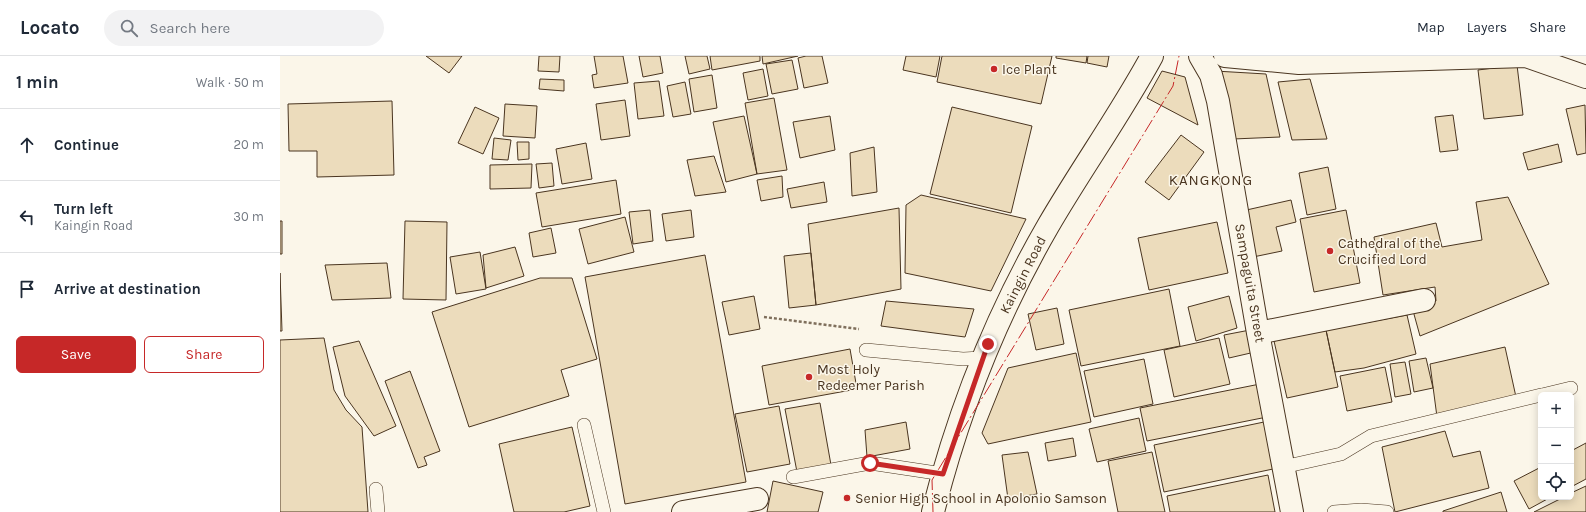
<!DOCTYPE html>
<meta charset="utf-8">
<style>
:root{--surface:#fff;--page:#f2f2f3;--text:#1f2937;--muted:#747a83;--line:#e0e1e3;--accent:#c62828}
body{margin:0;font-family:Karla,sans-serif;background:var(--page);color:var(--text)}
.controls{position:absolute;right:12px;bottom:12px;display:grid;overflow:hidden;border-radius:6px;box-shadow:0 2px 10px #0003}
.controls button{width:36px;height:36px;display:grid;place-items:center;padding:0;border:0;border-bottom:1px solid var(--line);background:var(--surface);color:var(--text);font:20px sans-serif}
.stop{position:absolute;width:12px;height:12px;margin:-9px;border:3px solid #c62828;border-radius:50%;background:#fff}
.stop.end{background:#c62828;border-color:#fff;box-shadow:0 1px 4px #0008}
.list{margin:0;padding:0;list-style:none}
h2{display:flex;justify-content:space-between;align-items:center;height:52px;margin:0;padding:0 16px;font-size:17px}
h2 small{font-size:13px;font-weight:400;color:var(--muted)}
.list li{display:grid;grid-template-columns:26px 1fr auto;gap:12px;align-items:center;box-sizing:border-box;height:72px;padding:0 16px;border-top:1px solid var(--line)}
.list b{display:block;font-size:15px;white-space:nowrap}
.list p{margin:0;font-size:13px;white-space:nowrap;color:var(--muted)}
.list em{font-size:13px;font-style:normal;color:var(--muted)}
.actions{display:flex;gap:8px;padding:12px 16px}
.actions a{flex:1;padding:9px 0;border:1px solid var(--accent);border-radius:6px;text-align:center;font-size:14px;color:var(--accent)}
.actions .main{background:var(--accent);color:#fff}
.icon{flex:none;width:22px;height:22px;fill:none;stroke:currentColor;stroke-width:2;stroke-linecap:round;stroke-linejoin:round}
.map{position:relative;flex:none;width:1306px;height:456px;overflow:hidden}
header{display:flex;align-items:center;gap:24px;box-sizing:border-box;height:56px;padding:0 20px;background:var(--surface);border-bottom:1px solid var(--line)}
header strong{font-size:19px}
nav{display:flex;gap:22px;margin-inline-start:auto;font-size:14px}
.search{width:280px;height:36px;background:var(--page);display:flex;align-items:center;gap:10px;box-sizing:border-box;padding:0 14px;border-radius:22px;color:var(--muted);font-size:15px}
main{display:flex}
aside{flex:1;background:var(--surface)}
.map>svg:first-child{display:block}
.building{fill:#ecdcbc;stroke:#4a3520}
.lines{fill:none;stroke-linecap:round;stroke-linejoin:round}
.service-casing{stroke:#4a3520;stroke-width:14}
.minor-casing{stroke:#4a3520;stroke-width:24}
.tertiary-casing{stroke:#4a3520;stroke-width:24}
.path{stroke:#7f6f5c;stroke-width:2.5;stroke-dasharray:3 2;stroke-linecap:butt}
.service{stroke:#fbf6e9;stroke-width:13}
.minor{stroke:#fbf6e9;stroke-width:22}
.tertiary{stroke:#fbf6e9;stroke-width:22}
.power{stroke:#c62828;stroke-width:1;stroke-dasharray:14 3 2 3;stroke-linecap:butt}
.route{stroke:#c62828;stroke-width:5}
.poi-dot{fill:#c62828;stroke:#fbf6e9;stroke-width:1.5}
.labels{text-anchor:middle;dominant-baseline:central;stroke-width:3;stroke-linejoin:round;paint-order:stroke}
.poi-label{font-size:14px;fill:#4a3520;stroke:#fbf6e9;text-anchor:start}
.street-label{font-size:14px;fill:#4a3520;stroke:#fbf6e9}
.neighbourhood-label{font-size:15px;letter-spacing:1px;fill:#4a3520;stroke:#fbf6e9}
</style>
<header>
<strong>Locato</strong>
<div class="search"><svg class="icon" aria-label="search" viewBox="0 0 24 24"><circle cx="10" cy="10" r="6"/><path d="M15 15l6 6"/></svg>Search here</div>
<nav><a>Map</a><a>Layers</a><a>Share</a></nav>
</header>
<main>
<aside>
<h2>1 min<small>Walk · 50 m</small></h2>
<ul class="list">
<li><svg class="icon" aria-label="ahead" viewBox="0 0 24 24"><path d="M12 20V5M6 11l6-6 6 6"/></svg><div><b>Continue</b></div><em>20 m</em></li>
<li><svg class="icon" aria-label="left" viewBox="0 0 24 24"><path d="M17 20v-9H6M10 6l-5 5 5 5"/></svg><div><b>Turn left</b><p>Kaingin Road</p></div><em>30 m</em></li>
<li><svg class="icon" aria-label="arrive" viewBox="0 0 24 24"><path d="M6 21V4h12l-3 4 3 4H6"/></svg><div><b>Arrive at destination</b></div></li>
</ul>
<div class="actions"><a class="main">Save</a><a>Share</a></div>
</aside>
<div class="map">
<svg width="1306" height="456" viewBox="0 0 1306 456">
<rect width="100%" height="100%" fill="#fbf6e9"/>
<path class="building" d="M 146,0 L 182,0 L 169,17 Z
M 259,0 L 280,0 L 279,16 L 258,15 Z
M 314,0 L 343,0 L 348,27 L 314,32 L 312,19 L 317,18 Z
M 359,0 L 380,0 L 383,17 L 363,21 Z
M 405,0 L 427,0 L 430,13 L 409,18 Z
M 430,0 L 480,0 L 480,5 L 432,14 Z
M 482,0 L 518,0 L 483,8 Z
M 526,0 L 542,0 L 548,27 L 524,32 L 518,2 Z
M 626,0 L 660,0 L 656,21 L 623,14 Z
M 662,0 L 772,0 L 761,48 L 657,26 Z
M 776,0 L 807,0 L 806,7 L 776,2 Z
M 808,0 L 829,0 L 827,11 L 807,7 Z
M 512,4 L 518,33 L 492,38 L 486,8 Z
M 1237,9 L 1243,59 L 1204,63 L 1198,14 Z
M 483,13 L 488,40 L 468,44 L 463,17 Z
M 882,15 L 905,21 L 918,69 L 867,42 Z
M 935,15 L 986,18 L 1000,81 L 953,83 Z
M 432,19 L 437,52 L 414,56 L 409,23 Z
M 260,23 L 284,24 L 284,35 L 259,33 Z
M 1030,23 L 1047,83 L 1012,84 L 998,26 Z
M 379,25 L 384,60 L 358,63 L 354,27 Z
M 405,26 L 411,58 L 393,61 L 387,30 Z
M 494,42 L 507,114 L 477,118 L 465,47 Z
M 345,44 L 350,80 L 321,84 L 316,48 Z
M 112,45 L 114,119 L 37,121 L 37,95 L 9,95 L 8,48 Z
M 225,48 L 257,50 L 255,82 L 223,80 Z
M 1305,49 L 1306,97 L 1297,99 L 1286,53 Z
M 195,51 L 219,62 L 203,98 L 178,87 Z
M 672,51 L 752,70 L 731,157 L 650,138 Z
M 1173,59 L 1178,94 L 1160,96 L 1155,61 Z
M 464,60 L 477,118 L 446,126 L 433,66 Z
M 550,60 L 555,94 L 520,102 L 513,66 Z
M 901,79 L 924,96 L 889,144 L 865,126 Z
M 214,82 L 231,84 L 228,104 L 212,103 Z
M 237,86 L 249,86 L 249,103 L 238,104 Z
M 306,87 L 312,123 L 282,128 L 276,93 Z
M 1278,88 L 1282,106 L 1248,114 L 1243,97 Z
M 594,91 L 597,136 L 572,140 L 570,97 Z
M 434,100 L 446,136 L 415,140 L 407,104 Z
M 272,107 L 274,130 L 259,132 L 256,108 Z
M 252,108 L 251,132 L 210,133 L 210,109 Z
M 1048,111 L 1056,153 L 1027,159 L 1019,117 Z
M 502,120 L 503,141 L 481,145 L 477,124 Z
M 336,124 L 341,158 L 262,171 L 256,137 Z
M 544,126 L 547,146 L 511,152 L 507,133 Z
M 641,139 L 746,163 L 711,235 L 625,217 L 626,149 Z
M 1228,141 L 1269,228 L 1140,280 L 1132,251 L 1156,245 L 1155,231 L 1103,239 L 1094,181 L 1156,167 L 1162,191 L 1202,184 L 1196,146 Z
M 1011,144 L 1016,166 L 996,171 L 1002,195 L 973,201 L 962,155 Z
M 619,152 L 621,233 L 536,249 L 528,168 Z
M 370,154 L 373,185 L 353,188 L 349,156 Z
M 411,154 L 414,181 L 386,185 L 382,158 Z
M 1066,154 L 1080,227 L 1034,236 L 1020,163 Z
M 345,161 L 354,196 L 308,208 L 299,173 Z
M 0,165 L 2,165 L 2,198 L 0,198 Z
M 125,165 L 167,166 L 166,244 L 123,243 Z
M 937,166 L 948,217 L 869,234 L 858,182 Z
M 271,172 L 276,197 L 253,201 L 249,177 Z
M 235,191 L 244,220 L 206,232 L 203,199 Z
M 200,196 L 206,233 L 176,238 L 170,201 Z
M 531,197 L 536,249 L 509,252 L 504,200 Z
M 425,199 L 466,426 L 345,448 L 305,221 Z
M 107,207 L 111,242 L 52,244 L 45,209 Z
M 0,217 L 2,275 L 0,275 Z
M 260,222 L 292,222 L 317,303 L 281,314 L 289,340 L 189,371 L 152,256 Z
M 889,233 L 900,290 L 801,310 L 789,254 Z
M 474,240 L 480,273 L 449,279 L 442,246 Z
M 949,240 L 957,272 L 916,285 L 908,251 Z
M 606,245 L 694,253 L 685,281 L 601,270 Z
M 777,252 L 784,288 L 756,294 L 748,258 Z
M 1127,259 L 1136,298 L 1084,312 L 1055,316 L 1046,274 Z
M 970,274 L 975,296 L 949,302 L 944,279 Z
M 1046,274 L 1058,331 L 1007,342 L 994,285 Z
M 44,282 L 54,334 L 66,354 L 82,371 L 88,456 L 0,456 L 0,284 Z
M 939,282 L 950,328 L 894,341 L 884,294 Z
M 79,285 L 116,370 L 94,380 L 65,340 L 53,291 Z
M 1225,291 L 1236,341 L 1157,361 L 1150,308 Z
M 570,293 L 577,333 L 489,349 L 482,310 Z
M 796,297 L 811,366 L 708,388 L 702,377 L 728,312 Z
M 1146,302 L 1153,332 L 1134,336 L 1129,305 Z
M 864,303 L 873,348 L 814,361 L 804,315 Z
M 1125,306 L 1131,338 L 1115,341 L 1110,308 Z
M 1105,311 L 1112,346 L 1067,355 L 1060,320 Z
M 130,315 L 160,395 L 144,401 L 147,409 L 138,412 L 105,325 Z
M 980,328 L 987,361 L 867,385 L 860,352 Z
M 540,347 L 551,409 L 517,416 L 505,353 Z
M 499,350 L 510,408 L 467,416 L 455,358 Z
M 859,362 L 866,395 L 817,406 L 809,373 Z
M 626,366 L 630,393 L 587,401 L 585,374 Z
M 984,366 L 993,413 L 884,436 L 874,389 Z
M 292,371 L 310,450 L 284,456 L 234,456 L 219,388 Z
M 1165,375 L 1173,401 L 1200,395 L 1209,432 L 1115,456 L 1102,391 Z
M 793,382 L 796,400 L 768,405 L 765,387 Z
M 1306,387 L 1306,423 L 1291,431 L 1291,395 Z
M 748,396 L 757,438 L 728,443 L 722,399 Z
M 872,396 L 885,456 L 838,456 L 828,405 Z
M 1261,411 L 1261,441 L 1271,441 L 1249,453 L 1234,425 Z
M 988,419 L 995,456 L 890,456 L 887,440 Z
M 493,425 L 543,436 L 538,456 L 487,456 Z
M 1306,430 L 1306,456 L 1254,456 L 1284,441 L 1291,441 L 1291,437 Z
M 1221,436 L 1227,456 L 1163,456 L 1163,455 Z"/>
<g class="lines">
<defs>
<path id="service" d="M 586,294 L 683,303 L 702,302
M 1262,339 L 1291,332
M 304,369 L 324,456
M 1003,411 L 1061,398 L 1091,380 L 1261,339
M 513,421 L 590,407 L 663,418
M 96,433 L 98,456
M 1054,456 L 1081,454 L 1107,456"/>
<path id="minor" d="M 920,0 L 931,19 L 938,45 L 978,277 L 1012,456
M 945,0 L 1019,7 L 1246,0 L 1306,21
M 978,277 L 1144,244
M 403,456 L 477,443"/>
<path id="tertiary" d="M 653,456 C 678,356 716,260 768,170 C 801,113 840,59 872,0"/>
</defs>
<use href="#service" class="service-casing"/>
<use href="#minor" class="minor-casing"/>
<use href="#tertiary" class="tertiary-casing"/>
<path class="path" d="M 484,261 L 579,273"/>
<use href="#service" class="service"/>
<use href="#minor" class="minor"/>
<use href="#tertiary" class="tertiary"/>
<path class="power" d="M 653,456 L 652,424 L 893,30 L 899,0"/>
</g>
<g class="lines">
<path class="route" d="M 590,407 L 663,418 L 708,288"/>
</g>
<g class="poi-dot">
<circle cx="714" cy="13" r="4"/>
<circle cx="1050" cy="195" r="4"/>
<circle cx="529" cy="321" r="4"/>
<circle cx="567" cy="442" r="4"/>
</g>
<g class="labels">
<g class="poi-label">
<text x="722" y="13">Ice Plant</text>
<text x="1058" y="187">Cathedral of the<tspan x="1058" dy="16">Crucified Lord</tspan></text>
<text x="537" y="313">Most Holy<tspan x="537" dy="16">Redeemer Parish</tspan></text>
<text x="575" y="442">Senior High School in Apolonio Samson</text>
</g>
<g class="street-label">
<text transform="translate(743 219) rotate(-63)">Kaingin Road</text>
<text transform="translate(970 227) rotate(80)">Sampaguita Street</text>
</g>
<g class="neighbourhood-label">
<text x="931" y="124">KANGKONG</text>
</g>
</g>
</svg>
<div class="controls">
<button>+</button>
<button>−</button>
<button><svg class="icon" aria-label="locate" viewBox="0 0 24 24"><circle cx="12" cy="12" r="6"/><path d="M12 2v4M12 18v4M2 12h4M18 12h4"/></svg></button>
</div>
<div class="stop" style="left:590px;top:407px"></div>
<div class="stop end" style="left:708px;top:288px"></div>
</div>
</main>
